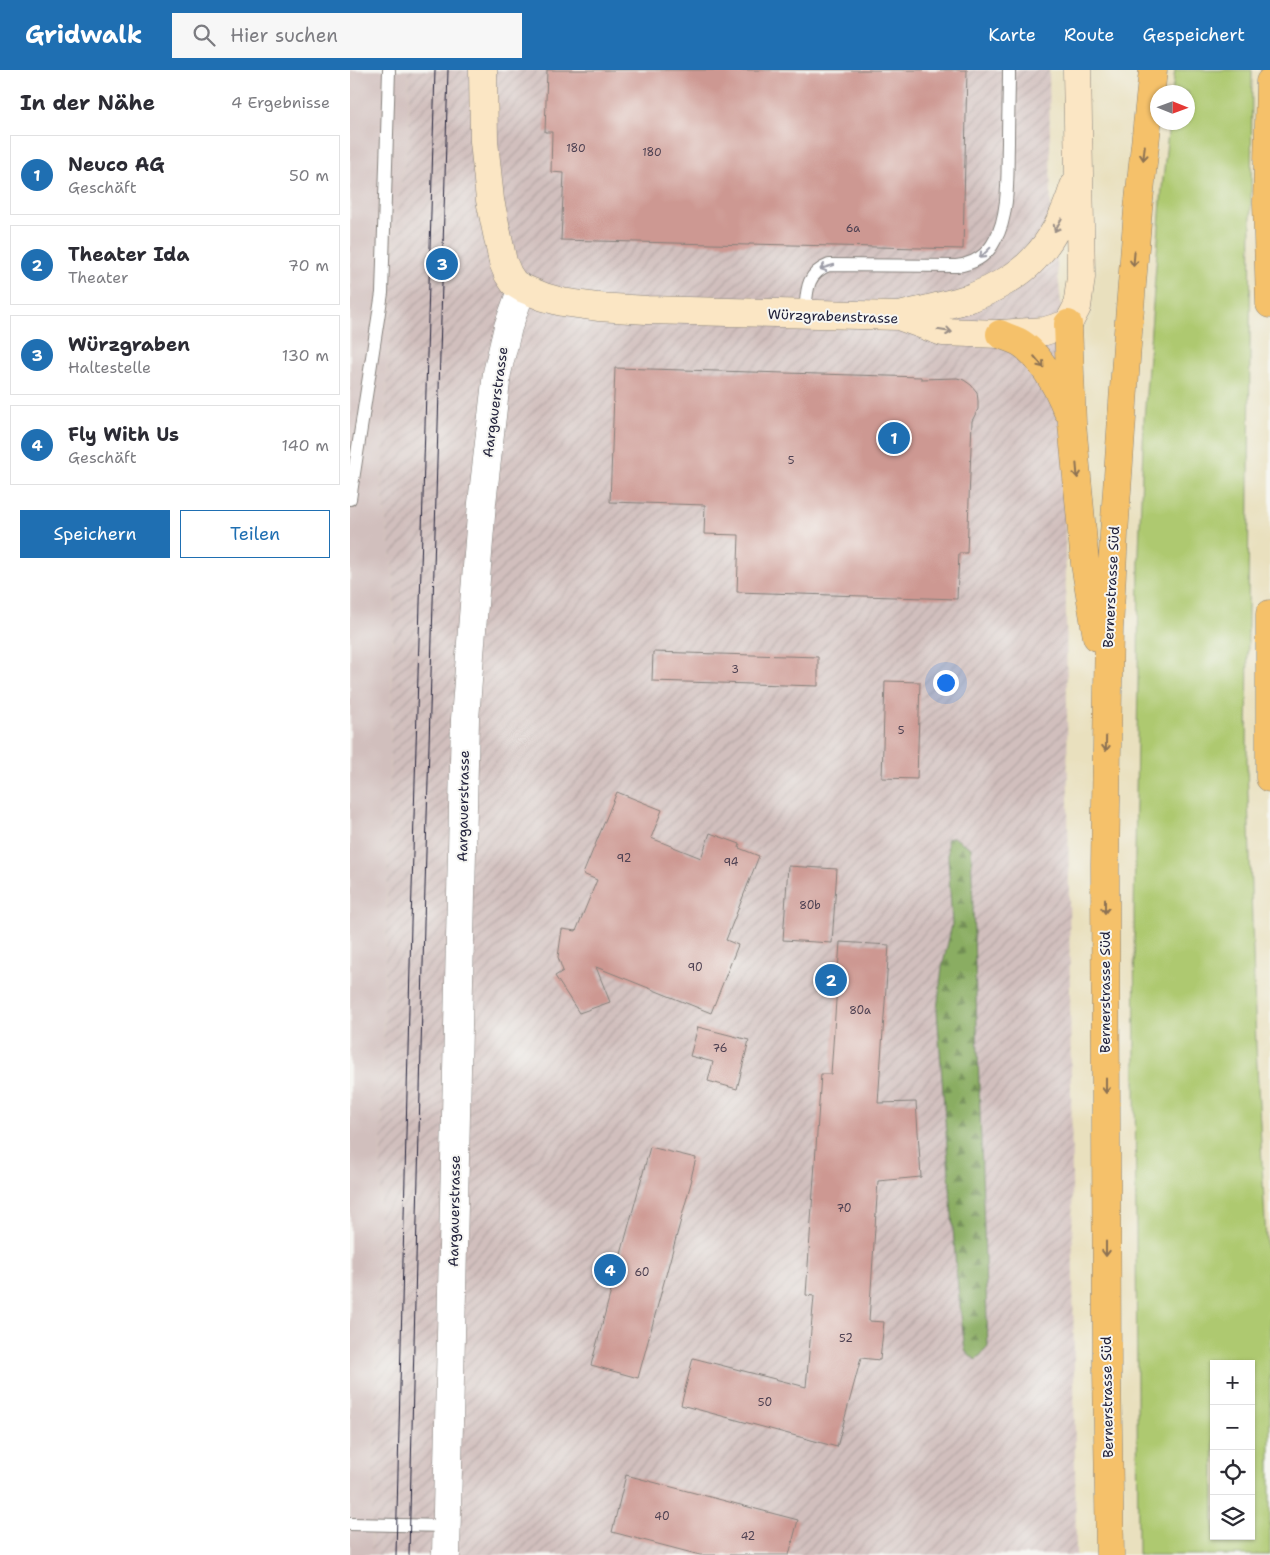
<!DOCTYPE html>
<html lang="de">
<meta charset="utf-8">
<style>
:root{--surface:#fff;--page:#f7f7f7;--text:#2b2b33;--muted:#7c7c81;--line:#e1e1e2;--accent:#1f6fb2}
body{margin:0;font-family:"Shantell Sans",sans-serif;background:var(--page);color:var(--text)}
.controls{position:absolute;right:15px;bottom:15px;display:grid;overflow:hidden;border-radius:0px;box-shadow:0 1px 4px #0004}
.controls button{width:45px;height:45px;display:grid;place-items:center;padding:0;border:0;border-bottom:1px solid var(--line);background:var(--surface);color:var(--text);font:25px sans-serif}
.compass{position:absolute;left:800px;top:15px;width:45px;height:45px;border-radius:50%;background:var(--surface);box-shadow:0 1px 4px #0004;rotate:91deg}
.you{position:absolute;left:595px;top:612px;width:18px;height:18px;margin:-12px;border:4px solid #fff;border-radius:50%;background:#1a73e8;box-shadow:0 0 0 8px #1a73e833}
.badge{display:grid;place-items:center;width:32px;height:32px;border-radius:50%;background:var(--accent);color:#fff;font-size:16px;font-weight:700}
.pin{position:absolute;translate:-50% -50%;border:2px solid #fff;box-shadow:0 1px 5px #0006}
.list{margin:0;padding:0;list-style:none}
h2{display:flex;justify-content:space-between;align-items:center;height:65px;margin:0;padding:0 20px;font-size:21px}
h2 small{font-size:16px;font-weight:400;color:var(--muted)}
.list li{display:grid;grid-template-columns:32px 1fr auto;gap:15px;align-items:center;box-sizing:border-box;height:80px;margin:0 10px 10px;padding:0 10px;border:1px solid var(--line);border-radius:0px}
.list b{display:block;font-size:19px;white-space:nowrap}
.list p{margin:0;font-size:16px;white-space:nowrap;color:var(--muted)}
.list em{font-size:16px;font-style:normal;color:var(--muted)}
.actions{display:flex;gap:10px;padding:15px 20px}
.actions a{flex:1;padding:11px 0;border:1px solid var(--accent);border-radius:0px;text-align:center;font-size:18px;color:var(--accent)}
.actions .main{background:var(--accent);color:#fff}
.icon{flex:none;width:28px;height:28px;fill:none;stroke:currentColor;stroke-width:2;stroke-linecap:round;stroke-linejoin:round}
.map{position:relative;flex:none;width:920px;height:1485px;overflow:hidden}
header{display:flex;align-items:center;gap:30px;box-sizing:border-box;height:70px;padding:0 25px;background:var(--accent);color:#fff}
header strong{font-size:24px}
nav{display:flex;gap:28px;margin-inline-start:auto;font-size:18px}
.search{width:350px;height:45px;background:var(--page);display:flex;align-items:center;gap:12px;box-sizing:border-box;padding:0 18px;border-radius:0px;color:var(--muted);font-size:19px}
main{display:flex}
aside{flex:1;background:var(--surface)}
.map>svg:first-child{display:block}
.industrial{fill:url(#industrial-furrows)}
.railway{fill:#d1bfbd}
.grass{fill:#aec96f;stroke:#687655;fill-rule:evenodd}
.forest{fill:url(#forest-firs);stroke:#56684e}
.building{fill:#cd9892}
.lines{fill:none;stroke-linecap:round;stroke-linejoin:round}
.service-casing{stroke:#86817c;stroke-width:14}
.tertiary-casing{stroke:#86817c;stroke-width:29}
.secondary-casing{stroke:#86817c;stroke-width:29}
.primary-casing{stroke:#86817c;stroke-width:29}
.motorway-casing{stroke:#86817c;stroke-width:29}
.service{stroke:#fff;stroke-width:12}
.tertiary{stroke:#fff;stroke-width:28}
.secondary{stroke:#fbe6c4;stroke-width:28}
.primary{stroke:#f5c16b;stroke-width:28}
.motorway{stroke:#f5c16b;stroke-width:28}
.tram{stroke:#22223b;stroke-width:1}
.oneway{stroke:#8c7253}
.oneway2{stroke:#998e86}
.oneway3{stroke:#9c9ca7}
.labels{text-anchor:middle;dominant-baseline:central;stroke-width:4;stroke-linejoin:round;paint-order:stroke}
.number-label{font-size:11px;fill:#4d4051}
.street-label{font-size:14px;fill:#22223b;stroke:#f6f6f2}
</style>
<header>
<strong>Gridwalk</strong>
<div class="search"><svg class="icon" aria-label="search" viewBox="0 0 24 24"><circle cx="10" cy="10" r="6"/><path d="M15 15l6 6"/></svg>Hier suchen</div>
<nav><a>Karte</a><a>Route</a><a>Gespeichert</a></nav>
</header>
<main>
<aside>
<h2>In der Nähe<small>4 Ergebnisse</small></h2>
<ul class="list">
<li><span class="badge">1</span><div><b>Neuco AG</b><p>Geschäft</p></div><em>50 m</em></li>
<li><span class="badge">2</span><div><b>Theater Ida</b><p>Theater</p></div><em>70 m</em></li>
<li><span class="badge">3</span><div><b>Würzgraben</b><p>Haltestelle</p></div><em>130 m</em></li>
<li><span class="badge">4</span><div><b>Fly With Us</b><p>Geschäft</p></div><em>140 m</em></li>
</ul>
<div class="actions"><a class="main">Speichern</a><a>Teilen</a></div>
</aside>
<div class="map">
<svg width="920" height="1485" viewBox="0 0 920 1485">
<defs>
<pattern id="industrial-furrows" width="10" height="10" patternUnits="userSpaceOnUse" patternTransform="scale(1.25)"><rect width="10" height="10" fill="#d1bfbd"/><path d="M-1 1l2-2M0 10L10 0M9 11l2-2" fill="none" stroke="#b3a4a3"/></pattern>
<pattern id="forest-firs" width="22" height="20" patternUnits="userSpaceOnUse" patternTransform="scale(1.25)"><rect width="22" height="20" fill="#8aad62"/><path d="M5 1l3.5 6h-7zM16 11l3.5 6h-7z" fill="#708c52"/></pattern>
</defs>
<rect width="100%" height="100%" fill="#f6f6f2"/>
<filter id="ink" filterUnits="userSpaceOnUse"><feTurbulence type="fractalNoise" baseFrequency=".02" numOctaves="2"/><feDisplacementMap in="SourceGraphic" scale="10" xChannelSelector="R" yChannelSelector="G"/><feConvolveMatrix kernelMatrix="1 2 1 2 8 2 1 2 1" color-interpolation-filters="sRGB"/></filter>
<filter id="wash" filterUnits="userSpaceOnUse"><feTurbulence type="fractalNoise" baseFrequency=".0096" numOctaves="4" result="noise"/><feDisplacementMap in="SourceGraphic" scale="20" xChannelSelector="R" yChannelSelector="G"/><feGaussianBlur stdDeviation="1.12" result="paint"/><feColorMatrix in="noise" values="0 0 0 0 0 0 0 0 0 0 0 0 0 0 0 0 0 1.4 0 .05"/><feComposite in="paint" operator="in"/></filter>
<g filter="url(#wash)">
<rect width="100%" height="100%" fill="#e9e0be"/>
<path class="industrial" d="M 58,0 L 699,0 L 701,137 L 713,252 L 726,1485 L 21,1485 L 44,511 L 31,417 L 47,133 L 59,64 Z"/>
<path class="railway" d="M 0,0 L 58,0 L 59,64 L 47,133 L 31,417 L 44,511 L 21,1485 L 0,1485 Z"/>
<path class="grass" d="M 825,0 L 902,0 L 897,693 L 906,976 L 920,1247 L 920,1485 L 788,1485 L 784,842 L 788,610 L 789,482 L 794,349 L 812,118 L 819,53 L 838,52 L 838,22 L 822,22 ZM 864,1294 L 901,1294 L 901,1466 L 864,1466 Z"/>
<path class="forest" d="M 603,767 L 621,778 L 638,1277 L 626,1290 L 615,1281 L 606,1199 L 587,940 L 592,898 L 602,855 L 597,769 Z"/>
<g id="blocks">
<path class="building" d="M 197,0 L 617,0 L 613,179 L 399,174 L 399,175 L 211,170 L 214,103 L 201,102 L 202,62 L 195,62 Z
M 265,298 L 571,307 L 571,309 L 607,308 L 614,310 L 621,315 L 627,322 L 628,331 L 628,339 L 622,351 L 617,483 L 609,483 L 607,529 L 387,522 L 389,465 L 354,464 L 355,435 L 260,432 Z
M 303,582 L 468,587 L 468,616 L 302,611 Z
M 535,611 L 570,612 L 567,709 L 532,708 Z
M 267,722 L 312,740 L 301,768 L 351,788 L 360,763 L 390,774 L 389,778 L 409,786 L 376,870 L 388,875 L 361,943 L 246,897 L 260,932 L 229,943 L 205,906 L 213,901 L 208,887 L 212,859 L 226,861 L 247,810 L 233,804 Z
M 438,796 L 487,799 L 482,873 L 433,870 Z
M 490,872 L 539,875 L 528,1033 L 566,1032 L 571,1107 L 528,1111 L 519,1251 L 534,1252 L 530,1290 L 511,1288 L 487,1377 L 331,1335 L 343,1288 L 456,1317 L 464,1226 L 456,1225 L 471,1004 L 481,1004 Z
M 348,957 L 399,970 L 387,1019 L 358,1011 L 363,992 L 340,986 Z
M 300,1077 L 346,1088 L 341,1108 L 342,1109 L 288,1308 L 241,1295 Z
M 276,1405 L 448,1450 L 439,1485 L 350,1485 L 262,1462 Z"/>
</g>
</g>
<g filter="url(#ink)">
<use href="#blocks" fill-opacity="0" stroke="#86817c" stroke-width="1"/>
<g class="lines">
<defs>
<path id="service" d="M 455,244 C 457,222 455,204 479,195 L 606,196 C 624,194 637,186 645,170 C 660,144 657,102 658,73 C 658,48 659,24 659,0
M 0,429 L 32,223 L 39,0
M 0,1454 L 96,1456"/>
<path id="tertiary" d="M 96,1485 L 115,649 L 132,433 L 147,303 L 158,257 L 172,218"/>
<path id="secondary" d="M 133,0 L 134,71 L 140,130 L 153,192 L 158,204 L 164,213 L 172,218 L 194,227 L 212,232 L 248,237 L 297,240 L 549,246 L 593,262 L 650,264 L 695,261 L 718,254 L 727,237 L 731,207 L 727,0
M 549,246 C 573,240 599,235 623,227 C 642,220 670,205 684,189 C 703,169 716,142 724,116"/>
<path id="primary" d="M 718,254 L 722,353 L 735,494 L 747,567
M 650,264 C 656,267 663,269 669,272 C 689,283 709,319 717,340
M 760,1485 L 757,1300 L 755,794 L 759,559 L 764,464 L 777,275 L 788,140 L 803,0"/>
<path id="motorway" d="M 920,12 L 917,133 L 920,234
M 920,544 L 920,708"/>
</defs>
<use href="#service" class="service-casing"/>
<use href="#tertiary" class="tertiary-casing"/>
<use href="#secondary" class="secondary-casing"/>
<use href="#primary" class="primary-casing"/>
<use href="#motorway" class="motorway-casing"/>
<use href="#service" class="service"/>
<use href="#tertiary" class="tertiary"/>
<use href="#secondary" class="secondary"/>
<use href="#primary" class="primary"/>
<use href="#motorway" class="motorway"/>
<path class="tram" d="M 46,1485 L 61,854 L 85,0
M 59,1485 L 74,853 L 98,0"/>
</g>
<defs><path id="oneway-shaft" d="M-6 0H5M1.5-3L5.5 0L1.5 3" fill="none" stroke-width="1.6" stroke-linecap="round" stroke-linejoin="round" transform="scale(1.25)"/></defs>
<g class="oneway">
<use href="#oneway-shaft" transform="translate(794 83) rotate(96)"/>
<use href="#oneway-shaft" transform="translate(784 189) rotate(95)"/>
<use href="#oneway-shaft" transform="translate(689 292) rotate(50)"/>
<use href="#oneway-shaft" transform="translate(727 401) rotate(85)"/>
<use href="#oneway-shaft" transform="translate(756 674) rotate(91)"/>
<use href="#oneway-shaft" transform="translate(755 836) rotate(90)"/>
<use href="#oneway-shaft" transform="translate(756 1016) rotate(90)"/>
<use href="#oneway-shaft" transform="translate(756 1179) rotate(90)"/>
</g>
<g class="oneway2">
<use href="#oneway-shaft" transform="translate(708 155) rotate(119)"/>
<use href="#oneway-shaft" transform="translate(595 261) rotate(9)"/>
</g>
<g class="oneway3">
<use href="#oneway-shaft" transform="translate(635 183) rotate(136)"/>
<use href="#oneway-shaft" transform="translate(477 197) rotate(163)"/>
</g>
</g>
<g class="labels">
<g class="number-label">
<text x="226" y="78">180</text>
<text x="302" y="82">180</text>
<text x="503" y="158">6a</text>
<text x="441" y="390">5</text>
<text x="385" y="599">3</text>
<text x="551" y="660">5</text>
<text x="274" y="788">92</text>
<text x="381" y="792">94</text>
<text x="460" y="835">80b</text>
<text x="345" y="897">90</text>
<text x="510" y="940">80a</text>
<text x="370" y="978">76</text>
<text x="494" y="1138">70</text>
<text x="292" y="1202">60</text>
<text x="496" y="1268">52</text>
<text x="415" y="1332">50</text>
<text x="312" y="1446">40</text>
<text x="398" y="1466">42</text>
</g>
<g class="street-label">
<text transform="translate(483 246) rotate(2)">Würzgrabenstrasse</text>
<text transform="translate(145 332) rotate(-82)">Aargauerstrasse</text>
<text transform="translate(761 517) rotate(-87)">Bernerstrasse Süd</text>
<text transform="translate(113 736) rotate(-89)">Aargauerstrasse</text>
<text transform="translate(755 922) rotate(-90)">Bernerstrasse Süd</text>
<text transform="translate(104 1141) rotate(-89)">Aargauerstrasse</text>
<text transform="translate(757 1327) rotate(-91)">Bernerstrasse Süd</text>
</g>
</g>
</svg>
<div class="controls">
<button>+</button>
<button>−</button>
<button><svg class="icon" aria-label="locate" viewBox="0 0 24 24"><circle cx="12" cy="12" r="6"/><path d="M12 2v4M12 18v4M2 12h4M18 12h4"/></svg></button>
<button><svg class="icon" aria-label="layers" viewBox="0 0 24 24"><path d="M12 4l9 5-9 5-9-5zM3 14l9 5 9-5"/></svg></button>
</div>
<svg class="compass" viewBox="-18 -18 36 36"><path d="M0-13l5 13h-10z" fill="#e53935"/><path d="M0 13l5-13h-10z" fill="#7c7c81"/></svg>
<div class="you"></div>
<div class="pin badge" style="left:544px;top:368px">1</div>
<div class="pin badge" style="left:481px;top:910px">2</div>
<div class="pin badge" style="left:92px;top:194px">3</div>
<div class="pin badge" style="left:260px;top:1200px">4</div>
</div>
</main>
